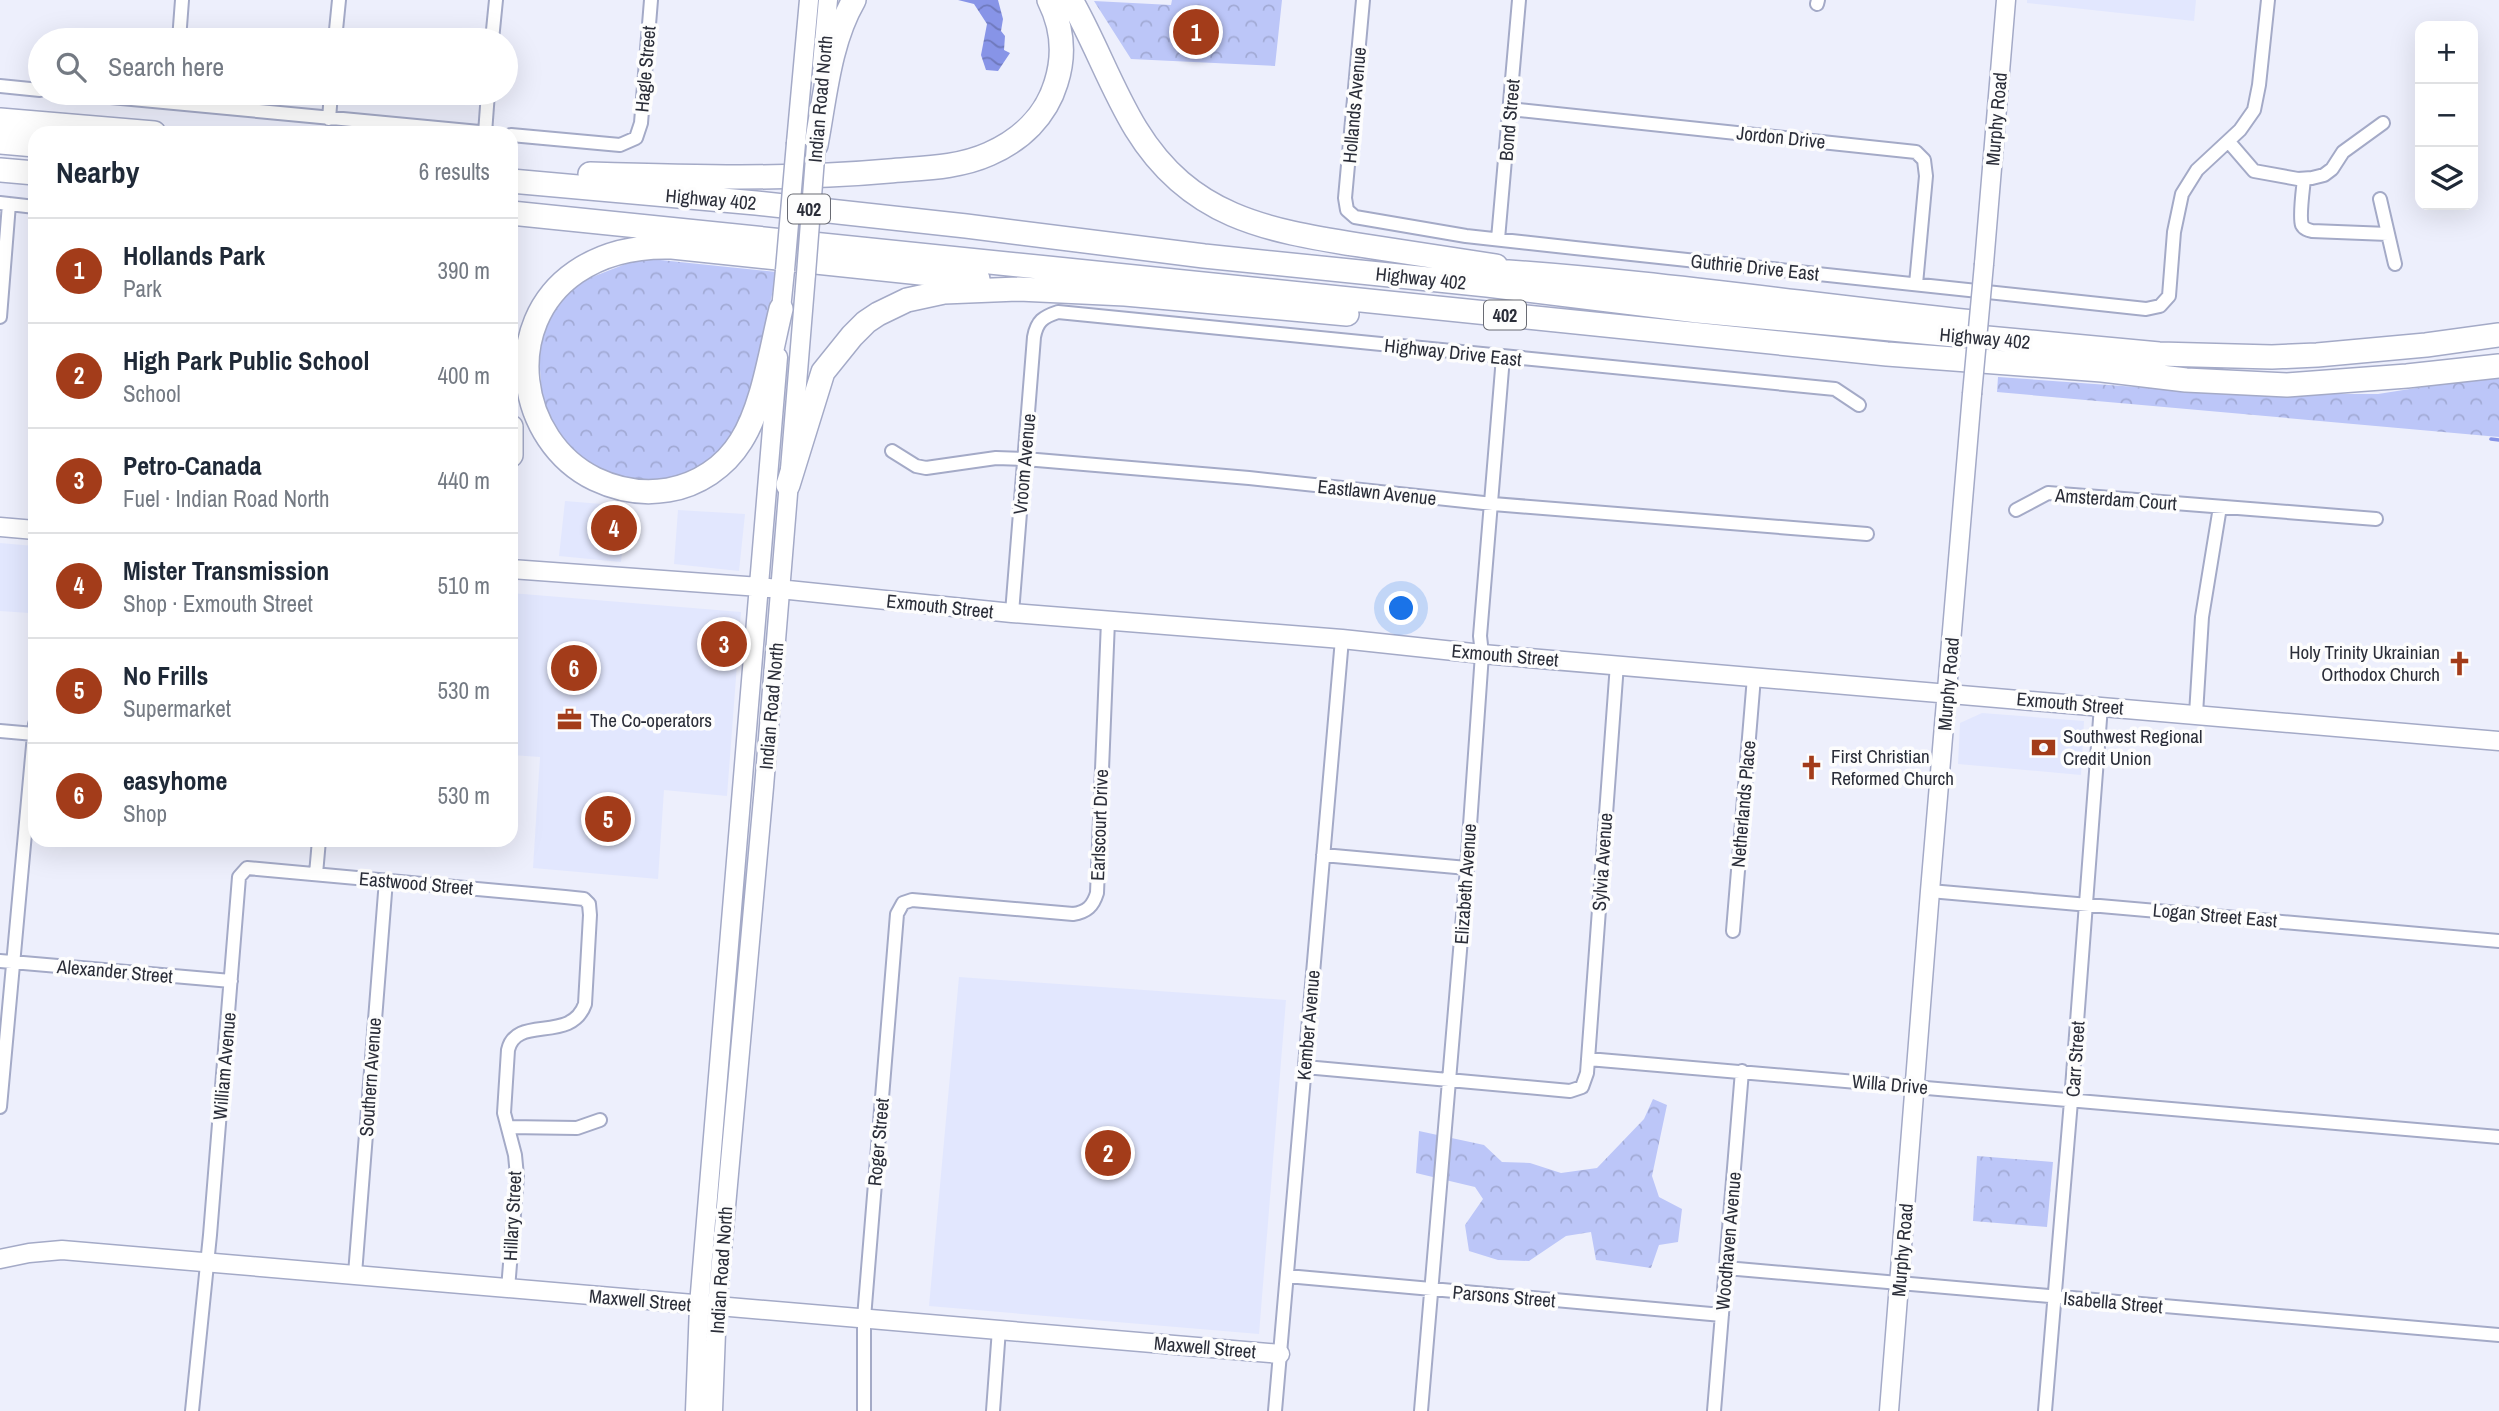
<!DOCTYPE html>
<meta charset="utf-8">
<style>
:root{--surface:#fff;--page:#f6f6f7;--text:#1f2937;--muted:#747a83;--line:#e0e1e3;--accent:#a33c1a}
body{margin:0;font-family:"Archivo Narrow",sans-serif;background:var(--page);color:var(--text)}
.controls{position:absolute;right:21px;top:21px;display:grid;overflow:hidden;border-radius:14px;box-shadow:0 7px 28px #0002}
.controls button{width:63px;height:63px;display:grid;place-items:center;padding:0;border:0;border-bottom:2px solid var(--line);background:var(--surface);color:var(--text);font:35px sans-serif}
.you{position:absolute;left:1402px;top:609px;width:24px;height:24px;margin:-18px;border:5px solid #fff;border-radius:50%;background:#1a73e8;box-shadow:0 0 0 10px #1a73e833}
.badge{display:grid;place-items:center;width:46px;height:46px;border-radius:50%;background:var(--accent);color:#fff;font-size:23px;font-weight:700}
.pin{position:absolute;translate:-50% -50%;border:4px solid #fff;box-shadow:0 2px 7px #0006}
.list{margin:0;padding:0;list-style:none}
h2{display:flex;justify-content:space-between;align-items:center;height:91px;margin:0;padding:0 28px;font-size:30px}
h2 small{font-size:23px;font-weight:400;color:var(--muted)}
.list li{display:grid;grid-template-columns:46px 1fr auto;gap:21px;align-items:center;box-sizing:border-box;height:105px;padding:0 28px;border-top:2px solid var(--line)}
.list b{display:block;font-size:26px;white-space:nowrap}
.list p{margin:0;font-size:23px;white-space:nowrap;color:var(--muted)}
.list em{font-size:23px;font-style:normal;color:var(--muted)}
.icon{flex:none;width:38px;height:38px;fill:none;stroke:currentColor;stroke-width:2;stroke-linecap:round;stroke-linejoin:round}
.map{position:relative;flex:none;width:2499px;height:1411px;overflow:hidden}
.search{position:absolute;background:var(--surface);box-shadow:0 7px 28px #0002;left:28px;top:28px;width:490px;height:77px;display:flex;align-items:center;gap:18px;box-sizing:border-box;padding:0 24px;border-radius:38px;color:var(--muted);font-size:26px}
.panel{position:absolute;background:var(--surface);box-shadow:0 7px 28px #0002;left:28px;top:126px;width:490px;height:721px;border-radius:21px}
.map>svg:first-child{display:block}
.built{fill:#e2e7fe}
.forest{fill:url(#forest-crowns)}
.water{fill:url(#water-waves)}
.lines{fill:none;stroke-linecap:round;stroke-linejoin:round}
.stream{stroke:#8794e7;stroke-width:3.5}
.street-casing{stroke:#a4aac7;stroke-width:16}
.secondary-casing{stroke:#a4aac7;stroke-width:21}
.highway-casing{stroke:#a4aac7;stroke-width:26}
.street{stroke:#fff;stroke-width:12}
.secondary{stroke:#fff;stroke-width:18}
.highway{stroke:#fff;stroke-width:23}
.secondary-bridge-casing{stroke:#a4aac7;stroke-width:21;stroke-linecap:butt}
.secondary-bridge{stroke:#fff;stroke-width:18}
.labels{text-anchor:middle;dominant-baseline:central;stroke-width:7;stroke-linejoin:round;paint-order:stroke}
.shield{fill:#fdfdfd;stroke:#696b73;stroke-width:2}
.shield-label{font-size:18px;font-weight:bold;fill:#2a2d38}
.street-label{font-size:19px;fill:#2a2d38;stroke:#fdfdfd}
.poi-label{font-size:19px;fill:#2a2d38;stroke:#fdfdfd;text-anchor:start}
</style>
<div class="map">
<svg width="2499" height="1411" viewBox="0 0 2499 1411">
<defs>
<pattern id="forest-crowns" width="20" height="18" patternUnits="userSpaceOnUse" patternTransform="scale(1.75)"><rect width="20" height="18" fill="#bcc6f8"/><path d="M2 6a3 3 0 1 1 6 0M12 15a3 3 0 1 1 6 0" fill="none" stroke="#a2aad5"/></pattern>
<pattern id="water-waves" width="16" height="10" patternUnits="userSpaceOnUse" patternTransform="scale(1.75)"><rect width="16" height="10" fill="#8794e7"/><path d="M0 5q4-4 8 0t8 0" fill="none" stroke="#6f79bc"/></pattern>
</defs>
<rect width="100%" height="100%" fill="#edeffc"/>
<path class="built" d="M 2027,0 L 2196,0 L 2194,21 L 2027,3 Z
M 565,501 L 627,506 L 621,562 L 559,556 Z
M 678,510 L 745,514 L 739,571 L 674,564 Z
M 0,543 L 34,546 L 29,613 L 0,611 Z
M 511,593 L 741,612 L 727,796 L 664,790 L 658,879 L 533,868 L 540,757 L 511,755 Z
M 1982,713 L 2084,721 L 2081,775 L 1958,764 L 1960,723 Z
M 959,977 L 1286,1000 L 1259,1334 L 929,1306 Z"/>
<path class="forest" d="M 1172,0 L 1282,0 L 1275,66 L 1131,59 L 1094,1 L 1171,5 Z
M 641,258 L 777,272 L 751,390 L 729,442 L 695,473 L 644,485 L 577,460 L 557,435 L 542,395 L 539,356 L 546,315 L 569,290 L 587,279 Z
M 2499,375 L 2499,437 L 1997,392 L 1998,377 L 2234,394 L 2378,394 Z
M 1653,1099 L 1667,1105 L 1652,1176 L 1659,1197 L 1682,1209 L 1678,1242 L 1659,1245 L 1651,1268 L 1596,1260 L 1591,1232 L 1566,1236 L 1529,1261 L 1498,1260 L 1469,1251 L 1465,1225 L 1483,1199 L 1475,1187 L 1416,1173 L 1419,1131 L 1484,1145 L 1502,1162 L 1530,1163 L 1561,1173 L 1597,1168 L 1644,1119 Z
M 1977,1156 L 2053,1162 L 2047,1227 L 1973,1221 Z"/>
<path class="water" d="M 958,0 L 998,0 L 1003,19 L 1001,31 L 1005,36 L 1004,50 L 1010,53 L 998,71 L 986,70 L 981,55 L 987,24 L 974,4 Z"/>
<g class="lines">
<path class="stream" d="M 2491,439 L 2499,440"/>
<defs>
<path id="street" d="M 1363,0 L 1345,198 L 1347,210 L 1355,217 L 1466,236 L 1575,248 L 2146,309 L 2160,306 L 2169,296 L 2174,232 L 2182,194 L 2197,170 L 2240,130 L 2254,110 L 2259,85 L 2268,0
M 1817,4 L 1818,0
M 179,40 L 182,0
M 335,40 L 339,0
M 492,40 L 496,0
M 0,86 L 40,90
M 68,93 L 490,133
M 1510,109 L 1916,152 L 1924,160 L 1926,176 L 1916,284
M 329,119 L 331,93
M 485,133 L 488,93
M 511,135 L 620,145 L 636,138 L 641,123 L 651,0
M 2229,142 L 2254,171 L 2298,179 L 2312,178 L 2324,175 L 2332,169 L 2343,152 L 2383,123
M 2304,179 C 2303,189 2299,217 2302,225 C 2304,229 2308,230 2312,231 L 2388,234
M 2380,199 L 2395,264
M 0,203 L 35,207
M 1498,239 L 1519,0
M 0,317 L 9,204
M 892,451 L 916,466 L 926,468 L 996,458 L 1025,459 L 1249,478 L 1493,504 L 1867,534
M 2016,510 L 2048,493 L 2376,519
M 1012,613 L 1034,337 C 1037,321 1043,317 1058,312 L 1835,389 L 1859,405
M 2196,714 L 2202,617 L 2220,507
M 0,731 L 34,734
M 1323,855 L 1467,868
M 316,874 L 319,840
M 1930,891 L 2499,941
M 1733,931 L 1754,677
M 0,961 L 231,981
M 1588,1059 L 2499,1137
M 1305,1067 L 1570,1091 L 1582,1087 L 1587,1073 L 1617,664
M 0,1107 L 35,724
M 508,1127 L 577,1128 L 600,1120
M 1726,1268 L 2499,1335
M 355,1274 L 386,880
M 1287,1276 L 1722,1315
M 192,1411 L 210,1235 L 239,877 L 247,868 L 565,897 L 584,899 L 589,904 L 590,915 L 585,1004 C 571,1044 516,1014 508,1050 L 504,1113 L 515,1155 L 517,1176 L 508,1289
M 864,1411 L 864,1318 L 897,914 L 903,903 L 912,900 L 1073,914 C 1087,912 1093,906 1097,893 L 1108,621
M 993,1411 L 999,1329
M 1275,1411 L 1342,639
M 1421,1411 L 1467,868 L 1482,654 L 1480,636 L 1503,357
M 1714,1411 L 1742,1071
M 2045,1411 L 2071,1101 L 2101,706"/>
<path id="secondary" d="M 822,65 L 828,0
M 796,143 L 809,0
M 1984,264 L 2006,0
M 780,319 L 785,270
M 0,527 L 35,530
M 511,569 L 760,587 L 1012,613 L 1342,639 L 1482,654 L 2499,741
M 0,1259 L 29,1253 L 62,1250 L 1280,1354
M 695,1411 L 699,1305 L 778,357
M 713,1411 L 717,1306 L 764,787 L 806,274
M 1889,1411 L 1930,891 L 1972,394"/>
<path id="highway" d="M 1071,0 C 1095,42 1111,88 1136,129 C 1190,217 1265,230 1359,245 C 1405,252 1451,259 1496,266
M 0,120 L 154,133
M 0,142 L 35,145
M 816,145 C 825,98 829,43 854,0
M 0,170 L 35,173
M 590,174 C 690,177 790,180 889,171 C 922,168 958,168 989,154 C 1021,140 1046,116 1056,83 C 1065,55 1062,26 1049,0
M 511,181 L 756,203 L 966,226 L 1204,256 L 1487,285 L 1698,311 L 2159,354 L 2272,357 L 2317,355 L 2426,345 L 2499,335
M 511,213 L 1887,354 L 2102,370 L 2186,380 L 2287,385 L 2407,376 L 2499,366
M 1479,270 C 1644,280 1808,305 1973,322
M 781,309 C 771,349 763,407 741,441 C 725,467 698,485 668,490 C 644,494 618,490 595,479 C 517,441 500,324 576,272 C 605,252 637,246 672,247 L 978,279
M 511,427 L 511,455
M 788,485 L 823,372 L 852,336 L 866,322 L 878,314 L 907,300 L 944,292 L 1019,289 L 1125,294 L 1347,314"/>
</defs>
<use href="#street" class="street-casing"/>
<use href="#secondary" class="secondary-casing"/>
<use href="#highway" class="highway-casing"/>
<use href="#street" class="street"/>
<use href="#secondary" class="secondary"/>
<use href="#highway" class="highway"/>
<defs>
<path id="secondary-bridge" d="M 785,270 L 796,143
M 806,274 L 816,145
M 1972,394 L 1984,264"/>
</defs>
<use href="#secondary-bridge" class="secondary-bridge-casing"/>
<use href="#secondary-bridge" class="secondary-bridge"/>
</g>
<defs>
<symbol id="church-bare" viewBox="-9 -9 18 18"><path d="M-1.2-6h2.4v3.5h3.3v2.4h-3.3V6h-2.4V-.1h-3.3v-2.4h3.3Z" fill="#a33c1a" stroke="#fdfdfd" stroke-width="2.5" paint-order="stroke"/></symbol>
<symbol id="office-bare" viewBox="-9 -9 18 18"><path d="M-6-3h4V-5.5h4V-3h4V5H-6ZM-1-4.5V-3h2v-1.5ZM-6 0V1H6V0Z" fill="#a33c1a" stroke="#fdfdfd" stroke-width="2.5" paint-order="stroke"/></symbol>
<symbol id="bank-bare" viewBox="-9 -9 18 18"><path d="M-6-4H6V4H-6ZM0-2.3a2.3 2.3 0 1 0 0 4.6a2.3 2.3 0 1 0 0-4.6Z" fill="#a33c1a" stroke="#fdfdfd" stroke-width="2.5" paint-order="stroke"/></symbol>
</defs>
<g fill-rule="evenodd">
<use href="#church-bare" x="2442" y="646" width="35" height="35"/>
<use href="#office-bare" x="552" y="702" width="35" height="35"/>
<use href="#bank-bare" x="2026" y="730" width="35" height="35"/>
<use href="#church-bare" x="1794" y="750" width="35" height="35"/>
</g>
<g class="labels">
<g class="shield">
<rect x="788" y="194.5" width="42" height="29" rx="5"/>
<rect x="1484" y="300.5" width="42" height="29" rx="5"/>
</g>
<g class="shield-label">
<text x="809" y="209">402</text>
<text x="1505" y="315">402</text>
</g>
<g class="street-label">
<text transform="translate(645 69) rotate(-85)">Hagle Street</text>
<text transform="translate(820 99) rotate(-85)">Indian Road North</text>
<text transform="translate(1354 105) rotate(-85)">Hollands Avenue</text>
<text transform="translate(1996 119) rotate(-85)">Murphy Road</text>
<text transform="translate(1509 120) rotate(-85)">Bond Street</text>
<text transform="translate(1781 137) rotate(6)">Jordon Drive</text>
<text transform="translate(711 199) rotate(5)">Highway 402</text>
<text transform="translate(1755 267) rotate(6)">Guthrie Drive East</text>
<text transform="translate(1421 278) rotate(6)">Highway 402</text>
<text transform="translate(1985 338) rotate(5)">Highway 402</text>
<text transform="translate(1453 352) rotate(6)">Highway Drive East</text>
<text transform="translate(1024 464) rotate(-85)">Vroom Avenue</text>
<text transform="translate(1377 492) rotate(6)">Eastlawn Avenue</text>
<text transform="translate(2116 499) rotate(4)">Amsterdam Court</text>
<text transform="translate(940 606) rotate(6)">Exmouth Street</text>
<text transform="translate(1505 655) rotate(5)">Exmouth Street</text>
<text transform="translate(1948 684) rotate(-85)">Murphy Road</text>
<text transform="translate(2070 703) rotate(5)">Exmouth Street</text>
<text transform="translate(771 706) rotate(-85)">Indian Road North</text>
<text transform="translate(1743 804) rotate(-85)">Netherlands Place</text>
<text transform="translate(1099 825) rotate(-88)">Earlscourt Drive</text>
<text transform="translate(1602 862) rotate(-86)">Sylvia Avenue</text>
<text transform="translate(416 883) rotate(5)">Eastwood Street</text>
<text transform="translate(1465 884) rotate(-86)">Elizabeth Avenue</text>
<text transform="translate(2215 915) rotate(5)">Logan Street East</text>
<text transform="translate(115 971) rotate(5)">Alexander Street</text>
<text transform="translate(1308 1025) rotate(-85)">Kember Avenue</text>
<text transform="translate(2075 1059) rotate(-86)">Carr Street</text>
<text transform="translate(224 1066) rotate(-85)">William Avenue</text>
<text transform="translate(370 1077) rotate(-86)">Southern Avenue</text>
<text transform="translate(1890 1084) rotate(5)">Willa Drive</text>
<text transform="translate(878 1142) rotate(-85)">Roger Street</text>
<text transform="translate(512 1216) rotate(-87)">Hillary Street</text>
<text transform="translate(1728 1241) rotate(-85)">Woodhaven Avenue</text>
<text transform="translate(1902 1250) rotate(-85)">Murphy Road</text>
<text transform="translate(721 1270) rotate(-86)">Indian Road North</text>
<text transform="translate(1504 1296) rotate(5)">Parsons Street</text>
<text transform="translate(640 1300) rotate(5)">Maxwell Street</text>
<text transform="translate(2113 1302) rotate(5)">Isabella Street</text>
<text transform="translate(1205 1347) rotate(5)">Maxwell Street</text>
</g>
<g class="poi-label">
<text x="2440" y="652" text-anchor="end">Holy Trinity Ukrainian<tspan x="2440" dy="22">Orthodox Church</tspan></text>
<text x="590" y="720">The Co-operators</text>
<text x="2063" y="736">Southwest Regional<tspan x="2063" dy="22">Credit Union</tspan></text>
<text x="1831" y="756">First Christian<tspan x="1831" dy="22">Reformed Church</tspan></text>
</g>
</g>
</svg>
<div class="controls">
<button>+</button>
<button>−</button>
<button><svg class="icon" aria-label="layers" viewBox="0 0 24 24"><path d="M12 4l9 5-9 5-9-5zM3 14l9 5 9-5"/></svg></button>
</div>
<div class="you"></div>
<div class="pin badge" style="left:1196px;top:32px">1</div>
<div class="pin badge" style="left:1108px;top:1153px">2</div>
<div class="pin badge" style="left:724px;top:644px">3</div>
<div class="pin badge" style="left:614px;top:528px">4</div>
<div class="pin badge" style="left:608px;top:819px">5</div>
<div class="pin badge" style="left:574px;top:668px">6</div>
<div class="search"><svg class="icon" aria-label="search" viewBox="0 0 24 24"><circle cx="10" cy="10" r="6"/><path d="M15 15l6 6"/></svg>Search here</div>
<section class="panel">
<h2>Nearby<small>6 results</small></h2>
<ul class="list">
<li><span class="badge">1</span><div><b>Hollands Park</b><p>Park</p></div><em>390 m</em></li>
<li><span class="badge">2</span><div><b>High Park Public School</b><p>School</p></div><em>400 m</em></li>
<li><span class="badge">3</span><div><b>Petro-Canada</b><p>Fuel · Indian Road North</p></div><em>440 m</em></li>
<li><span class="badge">4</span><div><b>Mister Transmission</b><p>Shop · Exmouth Street</p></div><em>510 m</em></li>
<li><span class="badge">5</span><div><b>No Frills</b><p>Supermarket</p></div><em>530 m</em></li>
<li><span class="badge">6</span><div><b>easyhome</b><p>Shop</p></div><em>530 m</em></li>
</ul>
</section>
</div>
